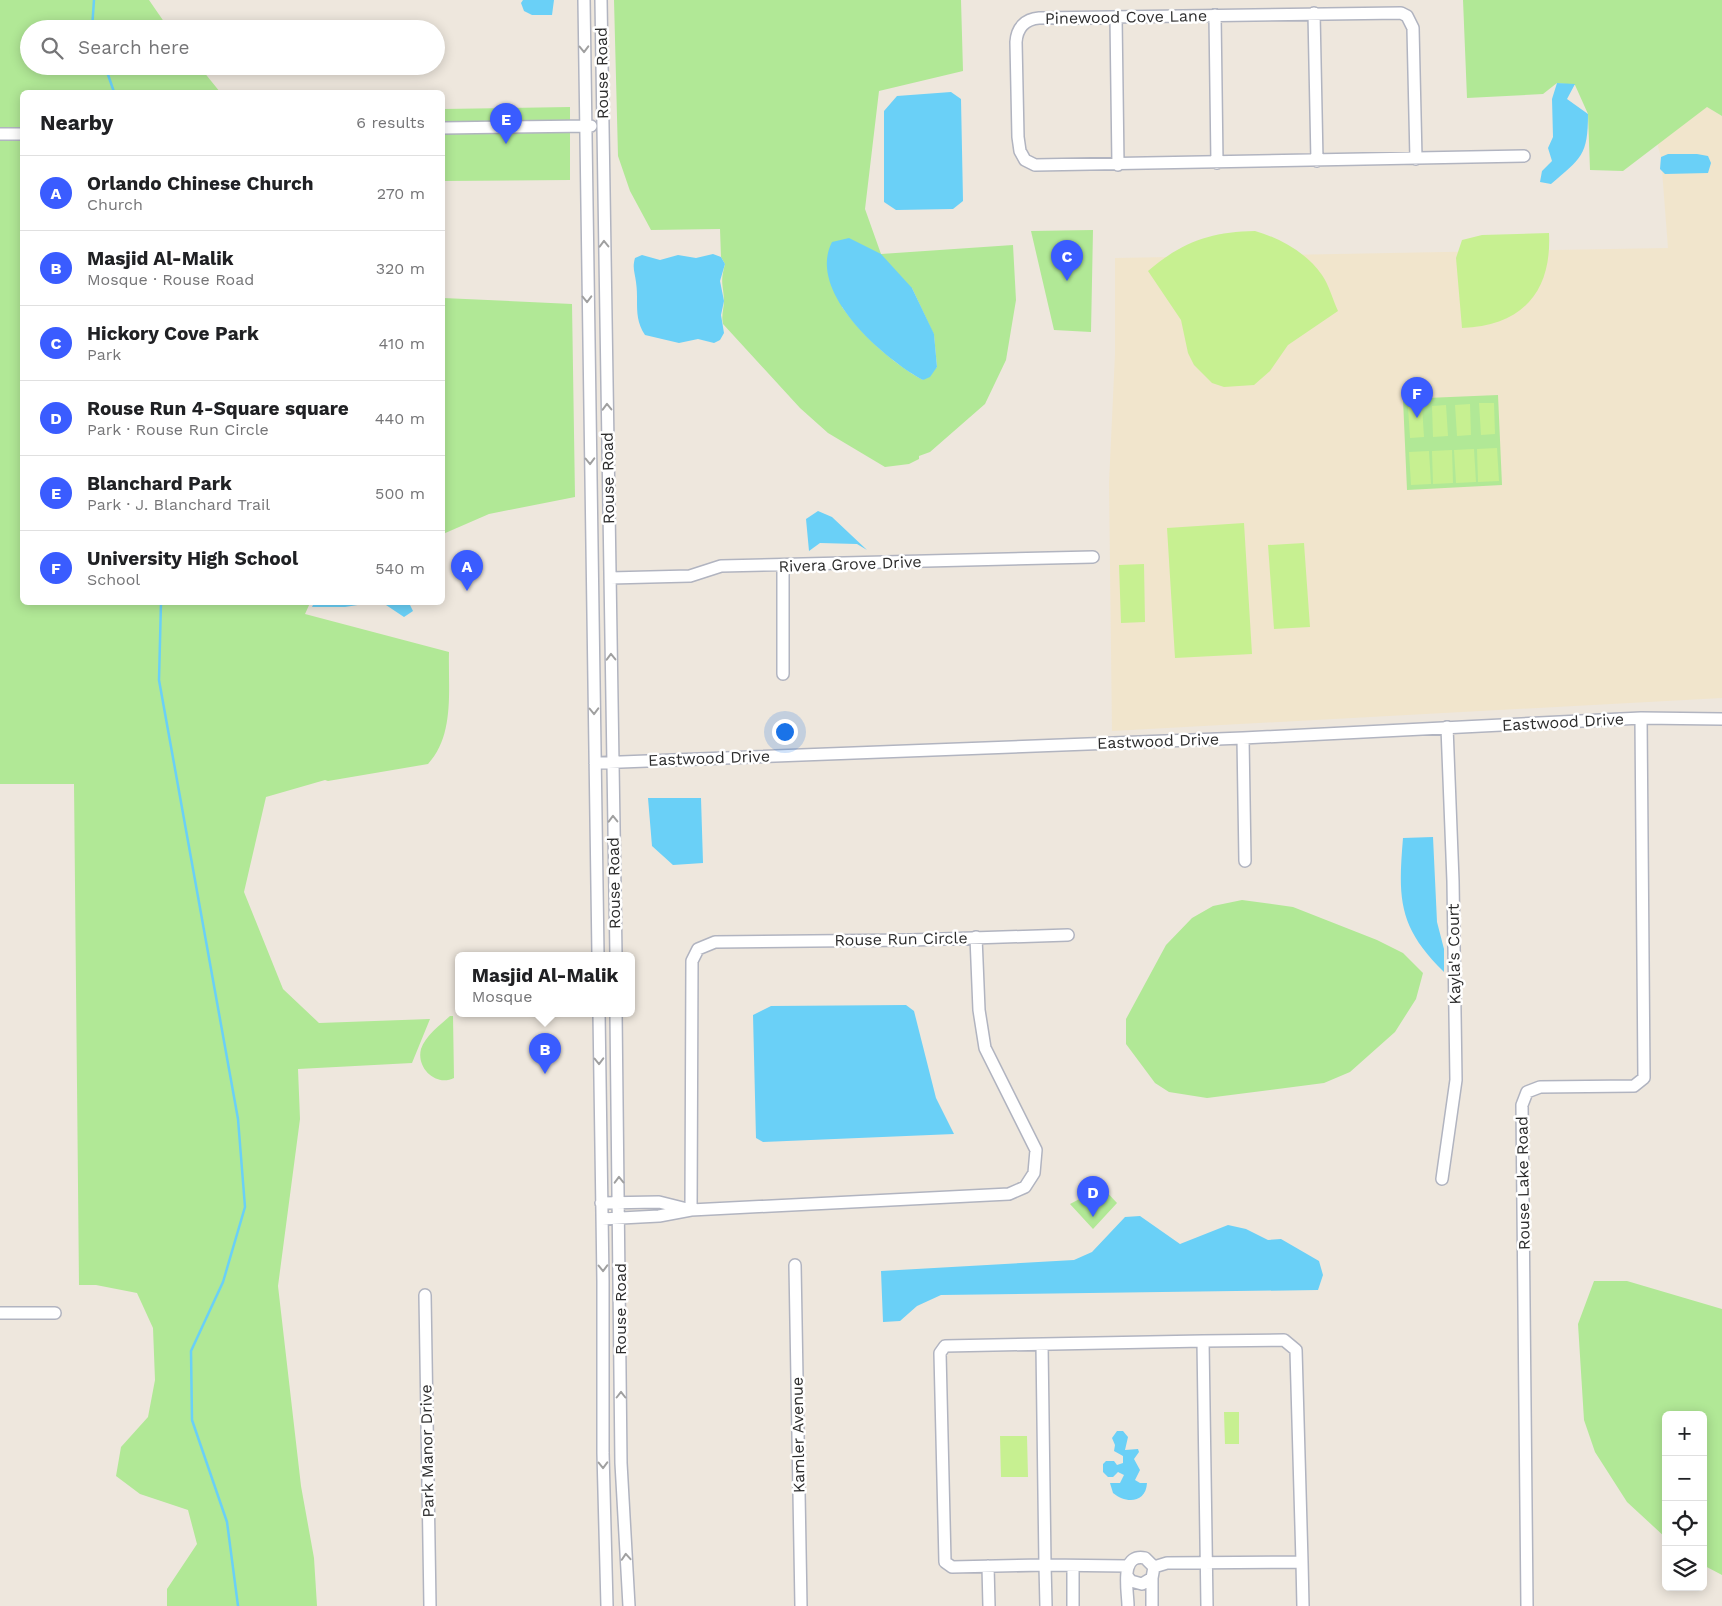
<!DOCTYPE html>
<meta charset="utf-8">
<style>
:root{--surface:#fff;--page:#f6f6f6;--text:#202124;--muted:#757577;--line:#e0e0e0;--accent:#3a5cff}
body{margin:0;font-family:"Work Sans",sans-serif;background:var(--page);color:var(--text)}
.controls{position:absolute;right:15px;bottom:15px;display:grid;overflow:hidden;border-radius:8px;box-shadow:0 2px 12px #0003}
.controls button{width:45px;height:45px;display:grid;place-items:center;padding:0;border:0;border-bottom:1px solid var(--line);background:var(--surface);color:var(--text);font:25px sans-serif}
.you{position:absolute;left:784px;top:731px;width:18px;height:18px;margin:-12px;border:4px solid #fff;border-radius:50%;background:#1a73e8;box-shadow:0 0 0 8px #1a73e833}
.badge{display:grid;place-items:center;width:32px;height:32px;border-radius:50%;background:var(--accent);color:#fff;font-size:16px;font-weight:700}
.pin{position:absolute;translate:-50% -41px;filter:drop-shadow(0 1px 2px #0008)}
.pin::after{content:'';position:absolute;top:26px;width:18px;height:15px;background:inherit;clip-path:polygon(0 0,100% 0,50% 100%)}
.popup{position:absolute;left:455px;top:952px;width:180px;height:65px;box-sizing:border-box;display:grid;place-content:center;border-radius:8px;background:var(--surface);filter:drop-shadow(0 1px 4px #0005);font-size:16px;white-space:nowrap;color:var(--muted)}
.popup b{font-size:19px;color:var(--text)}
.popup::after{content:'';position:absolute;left:50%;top:100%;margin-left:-10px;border:10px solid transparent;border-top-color:var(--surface)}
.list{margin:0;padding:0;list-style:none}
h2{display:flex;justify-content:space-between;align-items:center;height:65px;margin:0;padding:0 20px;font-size:21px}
h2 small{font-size:16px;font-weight:400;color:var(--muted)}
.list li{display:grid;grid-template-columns:32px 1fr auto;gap:15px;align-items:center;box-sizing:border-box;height:75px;padding:0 20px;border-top:1px solid var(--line)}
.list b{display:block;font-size:19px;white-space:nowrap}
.list p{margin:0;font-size:16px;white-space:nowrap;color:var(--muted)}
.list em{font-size:16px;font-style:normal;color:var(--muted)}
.icon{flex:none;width:28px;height:28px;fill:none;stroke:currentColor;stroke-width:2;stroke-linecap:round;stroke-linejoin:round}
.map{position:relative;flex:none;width:1722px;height:1606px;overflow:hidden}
.search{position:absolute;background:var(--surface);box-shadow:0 2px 12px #0003;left:20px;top:20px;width:425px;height:55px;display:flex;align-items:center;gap:12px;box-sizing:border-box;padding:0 18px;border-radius:28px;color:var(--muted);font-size:19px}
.panel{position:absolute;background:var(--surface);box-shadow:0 2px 12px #0003;left:20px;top:90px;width:425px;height:515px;border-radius:8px}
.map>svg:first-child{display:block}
.education{fill:#f1e5cc}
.green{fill:#b1e896;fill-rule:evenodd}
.pitch{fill:#c7f091}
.water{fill:#6ad0f7}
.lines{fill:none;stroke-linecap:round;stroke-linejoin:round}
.stream{stroke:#6ad0f7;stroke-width:2.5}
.minor-casing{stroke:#b1b4c0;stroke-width:14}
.minor{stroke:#fff;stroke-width:11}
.oneway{stroke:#a0a0a0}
.labels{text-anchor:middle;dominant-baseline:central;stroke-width:5;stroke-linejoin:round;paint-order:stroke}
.street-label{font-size:16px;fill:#2c2c2c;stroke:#fff}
</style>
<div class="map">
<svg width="1722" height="1606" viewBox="0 0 1722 1606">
<rect width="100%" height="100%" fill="#eee7dd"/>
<path class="education" d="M 1707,107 L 1722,116 L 1722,698 L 1112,731 L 1109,483 L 1115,354 L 1115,258 L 1668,248 L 1661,157 L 1652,125 Z"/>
<path class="green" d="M 0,0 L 149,0 L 169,29 L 29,29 L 29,66 L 199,66 L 220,92 L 22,92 L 22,602 L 310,603 L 305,614 L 449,652 C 448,689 455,735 428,764 L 328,781 L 325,780 L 266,797 L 244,892 L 283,989 L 319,1023 L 430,1019 L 412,1063 L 298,1069 L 300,1119 L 278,1286 L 301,1486 L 314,1558 L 317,1606 L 167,1606 L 167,1589 L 197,1544 L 188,1510 L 140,1494 L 116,1476 L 121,1447 L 148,1417 L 155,1380 L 153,1328 L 137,1293 L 96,1285 L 79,1285 L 74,784 L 0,784 Z
M 614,0 L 961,0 L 963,71 L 879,91 L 865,209 L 881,254 L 1013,245 L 1016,300 L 1006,360 L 985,404 L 930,452 L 919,456 L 919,459 L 909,464 L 885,467 L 828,433 L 800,408 L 723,324 C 721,315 724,309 724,300 C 723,283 720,283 725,264 L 721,257 L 720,229 L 651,230 L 630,191 L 618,156 ZM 912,288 L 934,335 L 937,367 L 923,380 C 892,363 862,335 842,307 Z
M 1463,0 L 1722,0 L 1722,116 L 1707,107 L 1623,171 L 1590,170 L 1588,114 L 1575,85 L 1557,83 L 1543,94 L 1467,98 Z
M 570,107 L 570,180 L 443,181 L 442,109 Z
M 1093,230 L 1091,332 L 1054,330 L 1031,231 Z
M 443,298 L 572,304 L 575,497 L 489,514 L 443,534 Z
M 1498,395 L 1502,485 L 1407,490 L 1403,399 Z
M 1242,900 L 1293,907 L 1377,940 L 1403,953 L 1423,973 L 1416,999 L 1395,1032 L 1350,1072 L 1324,1083 L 1207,1098 L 1169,1092 L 1155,1083 L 1126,1044 L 1126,1019 L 1166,945 L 1192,918 L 1213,906 Z
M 450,1016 L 453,1016 L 454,1078 C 436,1087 416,1068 421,1049 C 425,1036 440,1025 450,1016 Z
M 1102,1187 L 1117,1203 L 1093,1229 L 1070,1204 Z
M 1594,1281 L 1627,1281 L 1722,1309 L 1722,1575 L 1703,1565 L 1703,1415 L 1666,1415 L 1666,1538 L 1627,1502 L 1595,1452 L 1584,1420 L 1578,1324 Z"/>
<path class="pitch" d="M 1255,231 C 1280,238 1307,253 1322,275 C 1329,285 1333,300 1338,311 L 1288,345 L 1270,371 L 1254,385 L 1224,387 L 1212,383 L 1194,365 L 1188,353 L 1181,320 L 1148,271 C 1182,242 1210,232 1255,231 Z
M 1549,233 C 1552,292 1522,326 1462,328 L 1456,258 L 1462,240 L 1482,235 Z
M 1479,403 L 1494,403 L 1495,434 L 1481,435 Z
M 1470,404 L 1471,435 L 1457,436 L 1455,405 Z
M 1446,405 L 1448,436 L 1433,437 L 1432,406 Z
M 1422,406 L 1424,437 L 1410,438 L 1408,407 Z
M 1497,448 L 1499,481 L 1478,482 L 1477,449 Z
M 1474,449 L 1476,482 L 1456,483 L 1454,450 Z
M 1452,450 L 1453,483 L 1433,484 L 1432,451 Z
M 1429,451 L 1431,484 L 1411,485 L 1409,452 Z
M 1244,523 L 1252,654 L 1175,658 L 1167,528 Z
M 1304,543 L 1310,627 L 1274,629 L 1268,545 Z
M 1144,564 L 1145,622 L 1121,623 L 1119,565 Z
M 1224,1412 L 1239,1412 L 1239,1444 L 1225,1444 Z
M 1000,1436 L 1027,1436 L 1028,1477 L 1001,1477 Z"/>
<path class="water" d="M 523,0 L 554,0 L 552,15 L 532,15 L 524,11 L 521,3 Z
M 1557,83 L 1575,84 L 1567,99 L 1588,114 C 1588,156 1581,158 1551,184 L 1540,182 L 1542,171 L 1552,161 L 1548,148 L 1553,137 L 1552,99 Z
M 951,92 L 961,99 L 963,201 L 953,209 L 896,210 L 884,202 L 884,111 L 897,96 Z
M 1668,154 L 1697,154 L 1708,156 L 1711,163 L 1708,173 L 1665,174 L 1660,169 L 1661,157 Z
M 849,238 L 881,254 L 912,288 L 934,334 L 937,367 L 930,377 L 923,380 C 884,359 806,292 832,242 Z
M 713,254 L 721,257 L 725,264 L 720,281 L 724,301 L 721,315 L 724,333 L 720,340 L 714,343 L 698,339 L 679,343 L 645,335 C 633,317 639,302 636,282 C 635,273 632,268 635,258 L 642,255 L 660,260 L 678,255 L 696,258 Z
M 818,511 L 832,517 L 867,550 L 857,544 L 820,543 L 809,551 L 806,519 Z
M 314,603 L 314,602 L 370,603 L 345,607 L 312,607 Z
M 383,603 L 409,603 L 413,611 L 404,617 Z
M 648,798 L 701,798 L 703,863 L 673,865 L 652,846 Z
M 1433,837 L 1437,922 L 1444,949 L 1444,972 C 1398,927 1398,899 1403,838 Z
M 906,1005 L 914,1011 L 936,1098 L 954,1134 L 763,1142 L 756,1138 L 753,1015 L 771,1006 Z
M 1140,1216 L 1180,1244 L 1228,1225 L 1246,1229 L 1268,1240 L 1281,1239 L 1319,1261 L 1323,1275 L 1318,1290 L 941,1295 L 917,1306 L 900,1321 L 883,1322 L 881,1271 L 1074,1260 L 1092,1252 L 1125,1217 Z
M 1117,1431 L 1123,1431 L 1128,1437 L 1125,1450 L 1138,1449 L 1139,1452 L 1134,1459 L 1140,1470 L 1135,1480 L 1140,1483 L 1147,1483 C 1146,1503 1126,1504 1113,1493 L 1110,1483 L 1120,1483 L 1124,1475 L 1118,1472 L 1113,1477 L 1108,1477 L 1103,1472 L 1103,1464 L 1106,1461 L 1114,1461 L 1117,1465 L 1123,1463 L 1123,1456 L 1114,1451 L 1115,1445 L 1112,1438 Z"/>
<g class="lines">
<path class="stream" d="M 92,29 L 94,0
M 105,66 L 114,92
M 161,602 L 159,680 L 238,1119 L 245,1207 L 223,1282 L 191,1351 L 192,1420 L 227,1522 L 238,1606"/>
<defs>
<path id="minor" d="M 584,0 L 598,955
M 601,0 L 616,955
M 1314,13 L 1317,161
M 1215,15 L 1217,163
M 1116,17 L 1118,165
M 442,128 L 591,126
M 0,134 L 22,134
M 1416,159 L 1413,28 L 1407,16 L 1401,13 L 1039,18 C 1025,19 1017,28 1016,42 L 1018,137 L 1020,151 L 1025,160 L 1035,165 L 1524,156
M 783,566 L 783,674
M 610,578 L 690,576 L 721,566 L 1093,557
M 1243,738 L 1245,861
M 595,763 L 1243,738 L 1641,718 L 1722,719
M 599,1013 L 603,1281 L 603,1453 L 607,1606
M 616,1013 L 621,1463 L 629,1606
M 1442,1179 L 1456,1080 L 1453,881 L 1447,727
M 601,1203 L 659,1202 L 687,1209
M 691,1210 L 692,961 L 698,949 L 715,942 L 911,940 L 1068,935
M 602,1219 L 659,1216 L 691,1210 L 1009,1194 L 1025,1187 L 1034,1173 L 1036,1150 L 985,1048 L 979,1010 L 976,937
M 795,1265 L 801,1606
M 425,1295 L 430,1606
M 0,1313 L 55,1313
M 1203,1341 L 1284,1340 L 1296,1350 L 1302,1562
M 1042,1345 L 1045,1565 L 952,1567 L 945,1562 L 940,1353 L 945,1346 L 1203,1341 L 1207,1606
M 988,1566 L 989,1606
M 1073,1566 L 1073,1606
M 1154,1567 L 1167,1563 L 1302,1562 L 1303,1606
M 1128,1577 L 1131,1581 L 1142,1584 L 1152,1578 L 1154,1567 L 1145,1558 C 1119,1553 1128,1590 1128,1606
M 1152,1578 L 1152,1606
M 1046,1606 L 1045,1565 L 1127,1566
M 1527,1606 L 1522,1105 L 1527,1092 L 1540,1087 L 1634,1086 L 1644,1078 L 1641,718"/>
</defs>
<use href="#minor" class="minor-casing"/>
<use href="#minor" class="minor"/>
</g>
<defs><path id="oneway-chevron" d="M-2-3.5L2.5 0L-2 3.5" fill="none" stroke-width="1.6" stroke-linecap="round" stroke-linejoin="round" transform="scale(1.25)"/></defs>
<g class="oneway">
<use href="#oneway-chevron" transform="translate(584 49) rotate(89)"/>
<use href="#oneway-chevron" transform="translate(604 244) rotate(-91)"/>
<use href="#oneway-chevron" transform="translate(587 299) rotate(89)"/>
<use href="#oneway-chevron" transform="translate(607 407) rotate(-91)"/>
<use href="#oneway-chevron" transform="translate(590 461) rotate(89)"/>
<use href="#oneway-chevron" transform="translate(611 657) rotate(-91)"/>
<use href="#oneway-chevron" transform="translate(594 711) rotate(89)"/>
<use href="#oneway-chevron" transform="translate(613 819) rotate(-91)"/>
<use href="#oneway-chevron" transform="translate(599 1061) rotate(89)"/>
<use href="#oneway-chevron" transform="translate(619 1180) rotate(-91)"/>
<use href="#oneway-chevron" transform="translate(603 1268) rotate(89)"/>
<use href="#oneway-chevron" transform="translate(621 1395) rotate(-90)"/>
<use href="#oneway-chevron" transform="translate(603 1465) rotate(89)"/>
<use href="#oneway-chevron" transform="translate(626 1557) rotate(-94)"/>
</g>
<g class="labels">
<g class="street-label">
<text transform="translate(1126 17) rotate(-1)">Pinewood Cove Lane</text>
<text transform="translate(602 73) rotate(-91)">Rouse Road</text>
<text transform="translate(608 478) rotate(-91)">Rouse Road</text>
<text transform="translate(850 564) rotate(-2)">Rivera Grove Drive</text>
<text transform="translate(1563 722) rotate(-3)">Eastwood Drive</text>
<text transform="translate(1158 741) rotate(-2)">Eastwood Drive</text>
<text transform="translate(709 758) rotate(-2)">Eastwood Drive</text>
<text transform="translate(614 883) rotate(-91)">Rouse Road</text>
<text transform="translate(901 939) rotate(-1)">Rouse Run Circle</text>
<text transform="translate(1454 954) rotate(-91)">Kayla's Court</text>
<text transform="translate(1523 1183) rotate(-91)">Rouse Lake Road</text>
<text transform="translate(620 1309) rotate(-90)">Rouse Road</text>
<text transform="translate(798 1435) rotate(-91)">Kamler Avenue</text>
<text transform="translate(427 1451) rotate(-91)">Park Manor Drive</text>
</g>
</g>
</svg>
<div class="controls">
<button>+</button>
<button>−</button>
<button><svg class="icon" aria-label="locate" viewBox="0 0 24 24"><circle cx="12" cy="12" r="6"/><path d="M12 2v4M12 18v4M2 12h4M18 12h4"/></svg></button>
<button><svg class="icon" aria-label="layers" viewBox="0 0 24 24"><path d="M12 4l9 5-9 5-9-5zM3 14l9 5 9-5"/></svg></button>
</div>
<div class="you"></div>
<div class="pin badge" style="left:467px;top:591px">A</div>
<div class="pin badge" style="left:545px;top:1074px">B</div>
<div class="popup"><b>Masjid Al-Malik</b>Mosque</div>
<div class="pin badge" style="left:1067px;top:281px">C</div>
<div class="pin badge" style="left:1093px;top:1217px">D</div>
<div class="pin badge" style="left:506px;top:144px">E</div>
<div class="pin badge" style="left:1417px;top:418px">F</div>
<div class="search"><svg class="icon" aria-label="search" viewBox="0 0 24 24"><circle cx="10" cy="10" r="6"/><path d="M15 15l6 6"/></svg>Search here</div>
<section class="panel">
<h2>Nearby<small>6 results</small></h2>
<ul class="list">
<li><span class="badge">A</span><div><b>Orlando Chinese Church</b><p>Church</p></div><em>270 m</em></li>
<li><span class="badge">B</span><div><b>Masjid Al-Malik</b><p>Mosque · Rouse Road</p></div><em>320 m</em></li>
<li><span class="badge">C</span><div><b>Hickory Cove Park</b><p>Park</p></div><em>410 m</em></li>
<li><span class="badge">D</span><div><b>Rouse Run 4-Square square</b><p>Park · Rouse Run Circle</p></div><em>440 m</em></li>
<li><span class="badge">E</span><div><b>Blanchard Park</b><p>Park · J. Blanchard Trail</p></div><em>500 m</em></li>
<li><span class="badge">F</span><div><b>University High School</b><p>School</p></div><em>540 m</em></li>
</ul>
</section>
</div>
